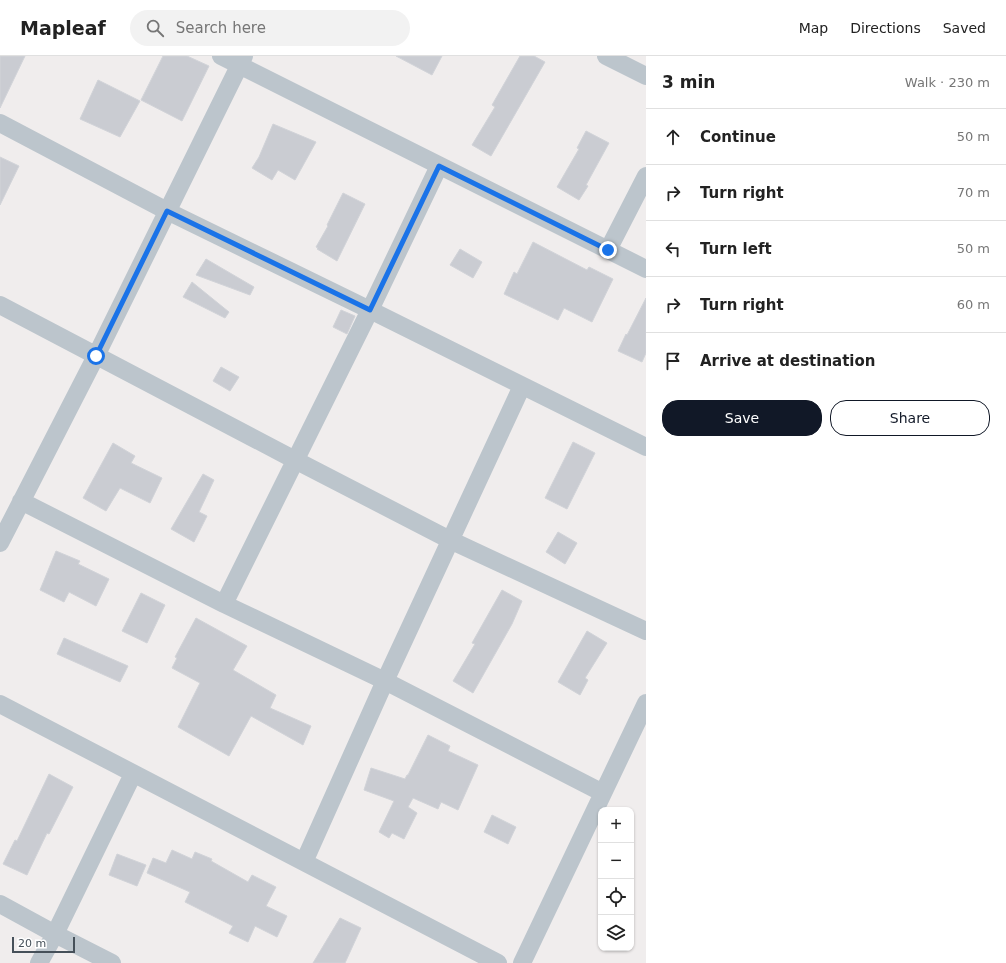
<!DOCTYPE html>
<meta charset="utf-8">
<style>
:root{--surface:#fff;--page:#f2f2f2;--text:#222;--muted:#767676;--line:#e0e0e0;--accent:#111827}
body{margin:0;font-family:"DejaVu Sans",sans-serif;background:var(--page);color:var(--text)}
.controls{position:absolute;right:12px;bottom:12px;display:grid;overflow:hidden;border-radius:8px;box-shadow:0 1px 3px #0004}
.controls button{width:36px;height:36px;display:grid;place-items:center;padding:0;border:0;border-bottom:1px solid var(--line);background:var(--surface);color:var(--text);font:20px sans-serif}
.scale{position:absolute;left:12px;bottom:10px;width:63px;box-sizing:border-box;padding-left:4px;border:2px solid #465059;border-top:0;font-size:11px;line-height:14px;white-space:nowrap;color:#465059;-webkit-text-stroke:3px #fff;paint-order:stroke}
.stop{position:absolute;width:12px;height:12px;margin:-9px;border:3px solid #1a73e8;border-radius:50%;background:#fff}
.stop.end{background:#1a73e8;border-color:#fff;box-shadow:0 1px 4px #0008}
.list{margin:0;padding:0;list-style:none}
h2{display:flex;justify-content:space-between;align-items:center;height:52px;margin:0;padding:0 16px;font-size:17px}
h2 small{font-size:13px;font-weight:400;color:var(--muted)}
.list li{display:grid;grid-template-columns:26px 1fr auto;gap:12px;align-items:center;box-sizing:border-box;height:56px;padding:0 16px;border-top:1px solid var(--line)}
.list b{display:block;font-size:15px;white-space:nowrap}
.list em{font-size:13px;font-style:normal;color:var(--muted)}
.actions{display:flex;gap:8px;padding:12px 16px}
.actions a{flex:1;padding:9px 0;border:1px solid var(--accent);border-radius:16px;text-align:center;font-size:14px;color:var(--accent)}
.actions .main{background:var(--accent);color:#fff}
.icon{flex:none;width:22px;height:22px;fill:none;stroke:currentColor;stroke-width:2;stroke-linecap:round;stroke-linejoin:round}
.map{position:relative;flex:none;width:646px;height:907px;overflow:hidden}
header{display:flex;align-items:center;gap:24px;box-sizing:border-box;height:56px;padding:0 20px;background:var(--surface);border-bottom:1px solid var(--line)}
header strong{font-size:19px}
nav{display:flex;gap:22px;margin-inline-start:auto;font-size:14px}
.search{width:280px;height:36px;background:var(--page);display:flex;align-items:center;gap:10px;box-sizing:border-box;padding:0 14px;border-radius:22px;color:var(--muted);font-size:15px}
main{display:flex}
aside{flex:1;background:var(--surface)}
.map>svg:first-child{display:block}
.building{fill:#caccd2;stroke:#d1d3d8}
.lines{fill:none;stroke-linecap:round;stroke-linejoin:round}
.minor{stroke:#bcc5cc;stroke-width:18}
.route{stroke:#1a73e8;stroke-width:5}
</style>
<header>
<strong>Mapleaf</strong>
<div class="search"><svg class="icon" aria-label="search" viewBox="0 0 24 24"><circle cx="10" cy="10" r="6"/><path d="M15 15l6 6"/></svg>Search here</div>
<nav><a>Map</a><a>Directions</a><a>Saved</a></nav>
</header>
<main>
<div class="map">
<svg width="646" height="907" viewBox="0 0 646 907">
<rect width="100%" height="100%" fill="#f0eded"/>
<path class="building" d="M 0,0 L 25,0 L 0,52 Z
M 163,0 L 187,0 L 209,10 L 182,65 L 141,44 Z
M 396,0 L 442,0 L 432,19 Z
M 520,0 L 534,0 L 545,6 L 491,100 L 472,89 L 495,51 L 492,49 Z
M 98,24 L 140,45 L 120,81 L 80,63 Z
M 273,68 L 316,86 L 295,124 L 278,114 L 272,124 L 252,112 L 259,101 Z
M 586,75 L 609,87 L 586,129 L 588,130 L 579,144 L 557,131 L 579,93 L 577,92 Z
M 0,101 L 19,110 L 0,149 Z
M 343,137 L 365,148 L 337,205 L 317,193 L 318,192 L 316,191 L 328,170 L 327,169 Z
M 533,186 L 587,214 L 589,211 L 613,223 L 592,266 L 564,252 L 558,264 L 504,238 L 514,216 L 517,218 Z
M 460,193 L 482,206 L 473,222 L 450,209 Z
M 206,203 L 254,231 L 250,239 L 196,219 Z
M 192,226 L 229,256 L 225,262 L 183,241 Z
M 646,242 L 646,297 L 642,306 L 618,295 L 626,278 L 627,279 Z
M 341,254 L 355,260 L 347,278 L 333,271 Z
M 221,311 L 239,321 L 230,335 L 213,325 Z
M 573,386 L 595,397 L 567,453 L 545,442 Z
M 113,387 L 135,400 L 131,407 L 162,422 L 150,447 L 120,432 L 106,455 L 83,442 Z
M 203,418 L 214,424 L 199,456 L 207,460 L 194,486 L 171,473 Z
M 558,476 L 577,487 L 565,508 L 546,496 Z
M 56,495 L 80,505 L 78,508 L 109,523 L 96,550 L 69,536 L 64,546 L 40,534 Z
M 502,534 L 522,545 L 512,568 L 473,637 L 453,625 L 475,588 L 472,587 Z
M 141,537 L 165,549 L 147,587 L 122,575 Z
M 196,562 L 247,590 L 233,614 L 276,639 L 270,652 L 311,670 L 303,689 L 251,660 L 229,700 L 178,671 L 200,627 L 172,612 L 177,602 L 175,601 Z
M 587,575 L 607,587 L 585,622 L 588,624 L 580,639 L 558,626 Z
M 64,582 L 128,610 L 120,626 L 57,598 Z
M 428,679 L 450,690 L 448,695 L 478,709 L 458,754 L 441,746 L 438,753 L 413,742 L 408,751 L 417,757 L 404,783 L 392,777 L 389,782 L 379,776 L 394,745 L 364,734 L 371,712 L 405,723 L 407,719 L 408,719 Z
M 49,718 L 73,731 L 49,778 L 47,777 L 27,819 L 3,808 L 15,784 L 17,785 Z
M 492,759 L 516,771 L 508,788 L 484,776 Z
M 172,794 L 192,803 L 195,796 L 212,803 L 211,805 L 248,826 L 252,819 L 276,831 L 266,850 L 287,860 L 277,881 L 255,870 L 248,886 L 229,877 L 233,870 L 185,846 L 190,836 L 147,817 L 153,802 L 166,807 Z
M 117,798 L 146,809 L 137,830 L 109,819 Z
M 340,862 L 361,872 L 345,907 L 313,907 Z"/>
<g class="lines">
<path class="minor" d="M 221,0 L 646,213
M 606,0 L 646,20
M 0,67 L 167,155 L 370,254 L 646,391
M 608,194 L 646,120
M 0,249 L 295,404 L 450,484 L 646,575
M 21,445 L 224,548 L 385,625 L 603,737
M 0,487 L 96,300 L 244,0
M 224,548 L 370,254 L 439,110
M 0,648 L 498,907
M 304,806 L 385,625 L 522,330
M 0,848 L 55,878 L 112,907
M 39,907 L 55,878 L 133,718
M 522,907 L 646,647"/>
</g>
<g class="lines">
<path class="route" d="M 96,300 L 167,155 L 370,254 L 439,110 L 608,194"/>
</g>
</svg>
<div class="controls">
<button>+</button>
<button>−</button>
<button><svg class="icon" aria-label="locate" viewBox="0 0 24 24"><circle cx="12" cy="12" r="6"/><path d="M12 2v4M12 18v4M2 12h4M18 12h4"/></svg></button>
<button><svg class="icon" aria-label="layers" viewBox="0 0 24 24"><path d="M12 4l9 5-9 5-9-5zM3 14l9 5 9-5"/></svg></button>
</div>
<div class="scale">20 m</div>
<div class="stop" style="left:96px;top:300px"></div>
<div class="stop end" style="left:608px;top:194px"></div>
</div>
<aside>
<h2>3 min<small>Walk · 230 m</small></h2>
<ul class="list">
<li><svg class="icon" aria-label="ahead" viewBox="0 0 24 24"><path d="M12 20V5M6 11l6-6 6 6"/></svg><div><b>Continue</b></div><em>50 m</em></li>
<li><svg class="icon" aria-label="right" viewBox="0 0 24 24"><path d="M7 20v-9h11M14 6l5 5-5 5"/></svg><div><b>Turn right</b></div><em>70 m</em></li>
<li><svg class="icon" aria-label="left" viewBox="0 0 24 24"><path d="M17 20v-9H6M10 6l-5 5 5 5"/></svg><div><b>Turn left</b></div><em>50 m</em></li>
<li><svg class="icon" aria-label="right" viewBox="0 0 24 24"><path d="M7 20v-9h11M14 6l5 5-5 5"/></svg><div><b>Turn right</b></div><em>60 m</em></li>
<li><svg class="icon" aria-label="arrive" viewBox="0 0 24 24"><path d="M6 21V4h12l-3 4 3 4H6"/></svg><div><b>Arrive at destination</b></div></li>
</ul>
<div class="actions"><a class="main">Save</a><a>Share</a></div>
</aside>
</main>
